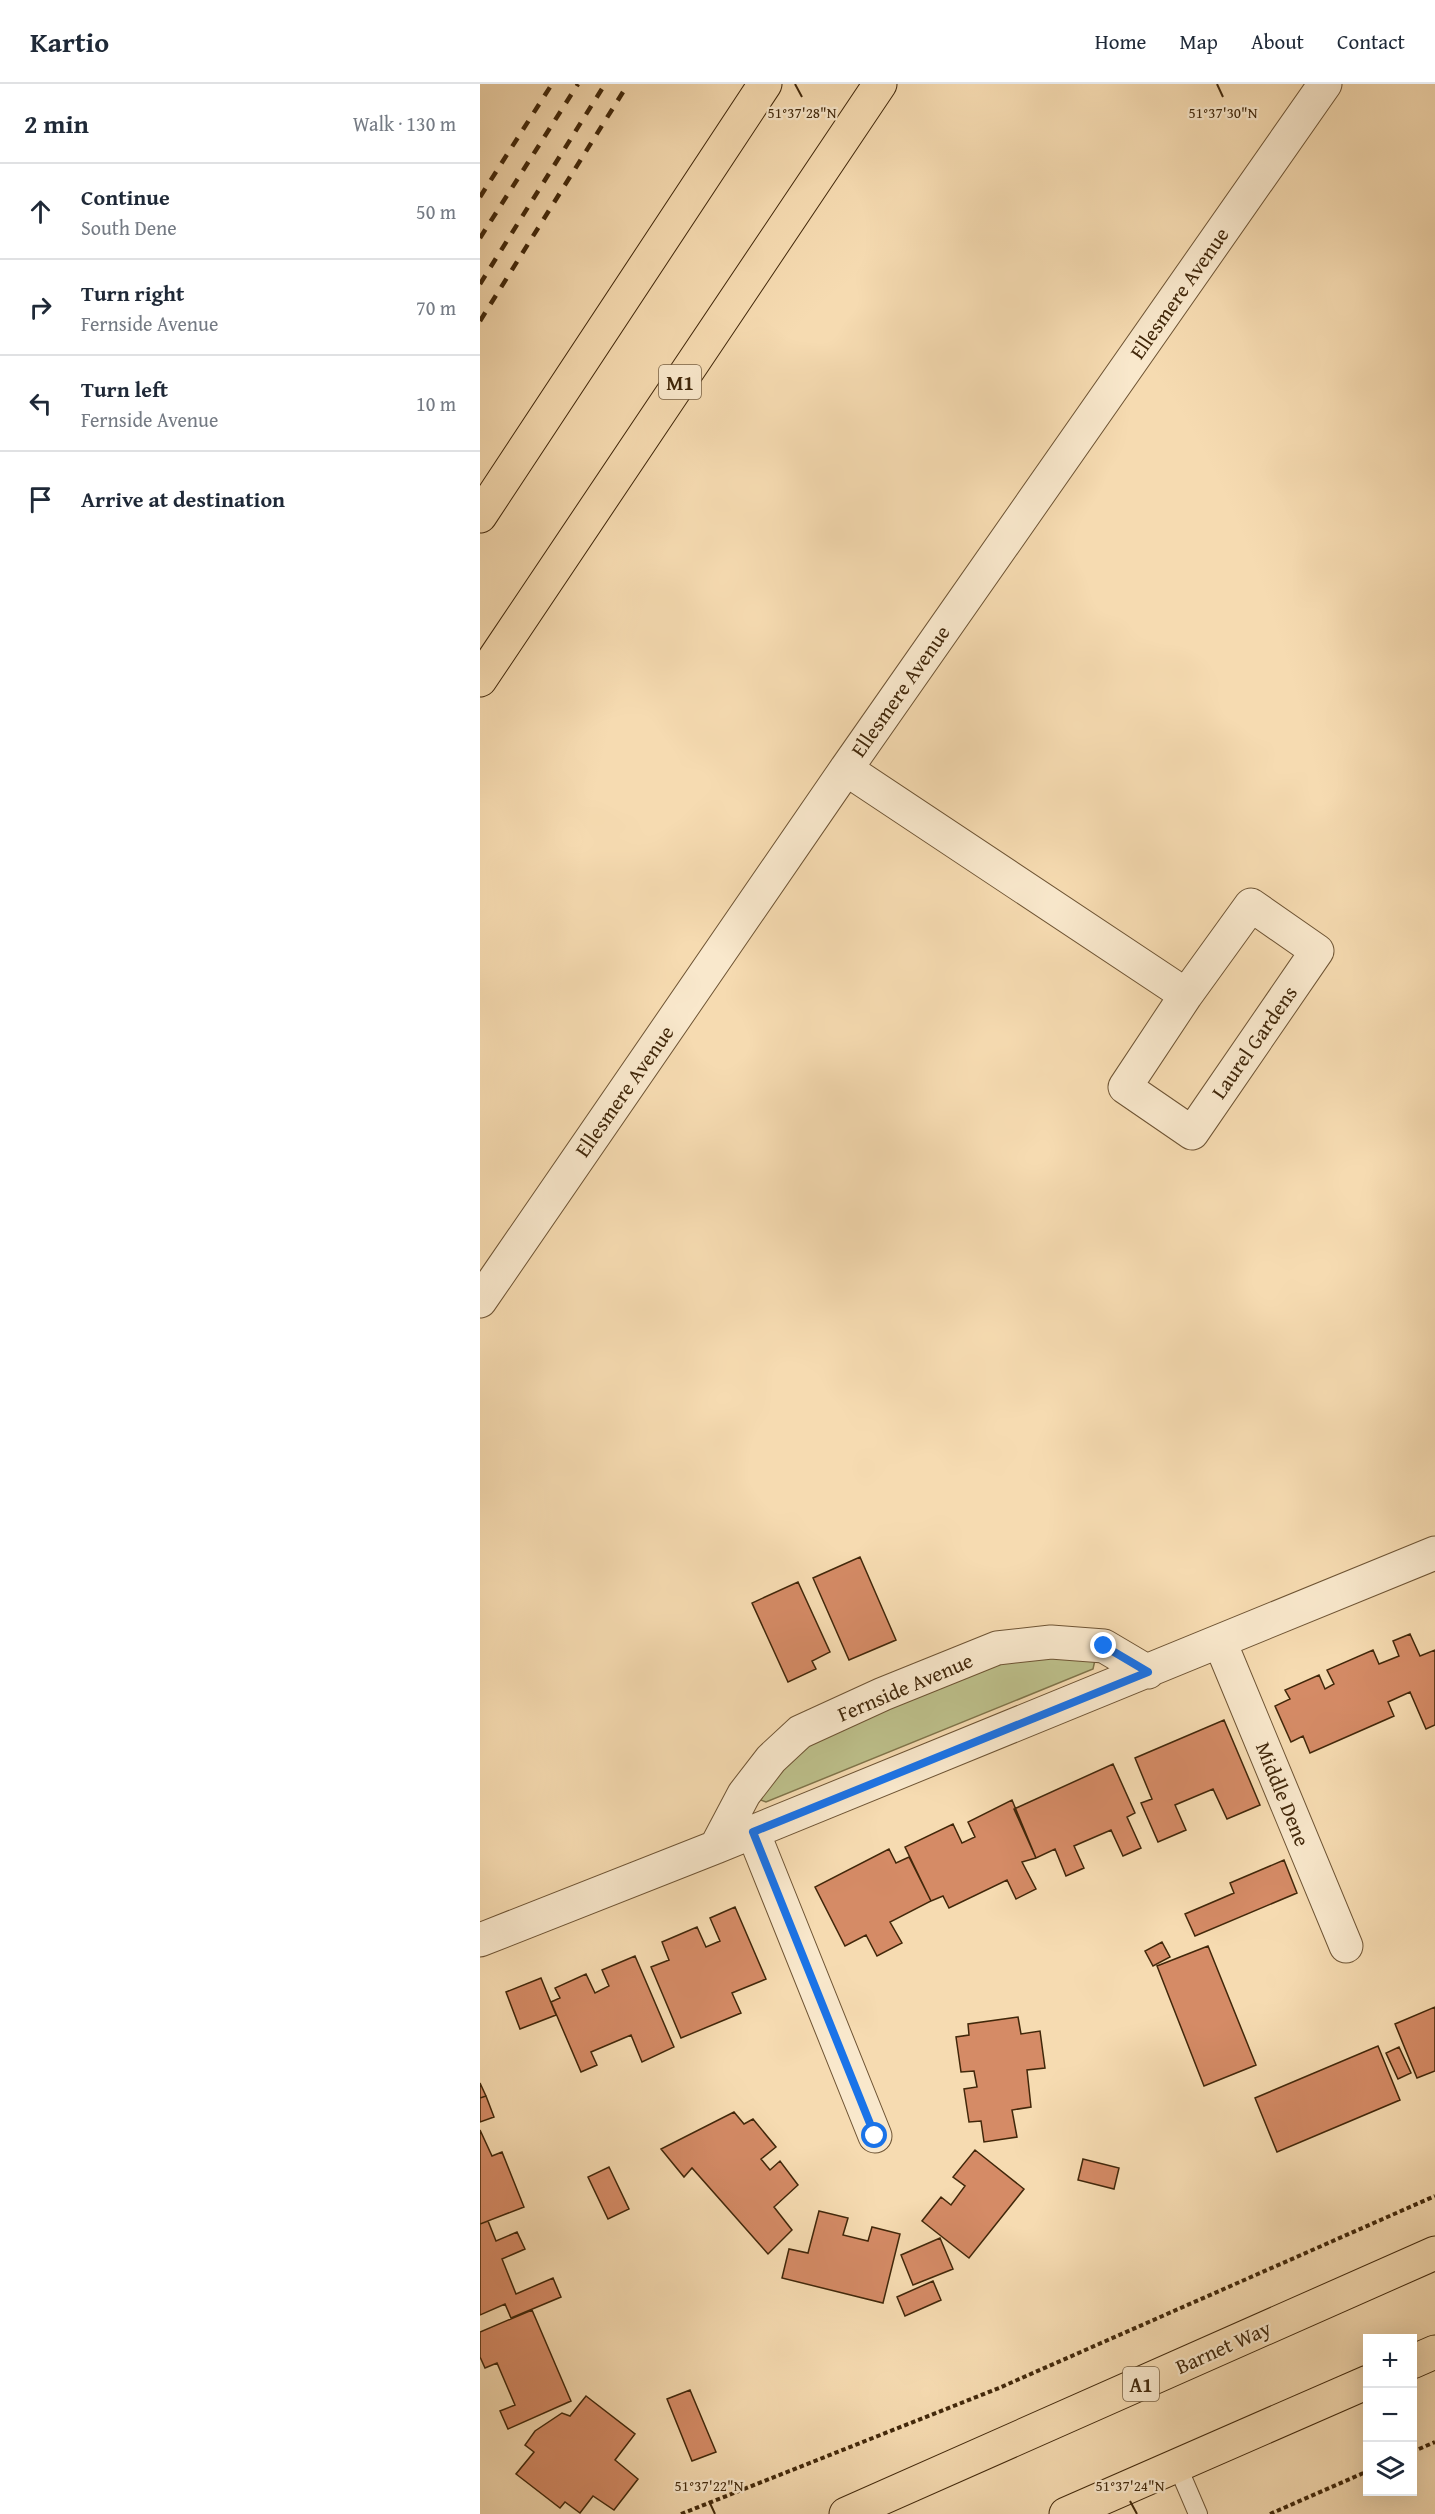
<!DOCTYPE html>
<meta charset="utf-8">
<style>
:root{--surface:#fff;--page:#f2f2f3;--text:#1f2937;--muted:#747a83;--line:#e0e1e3}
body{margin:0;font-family:"Gentium Book Plus",serif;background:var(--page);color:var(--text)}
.controls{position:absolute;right:18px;bottom:18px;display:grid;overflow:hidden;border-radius:0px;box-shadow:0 6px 24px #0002}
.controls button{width:54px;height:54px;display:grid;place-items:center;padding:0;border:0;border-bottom:2px solid var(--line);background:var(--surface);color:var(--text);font:30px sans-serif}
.stop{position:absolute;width:18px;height:18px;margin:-14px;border:4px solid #1a73e8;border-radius:50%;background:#fff}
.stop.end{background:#1a73e8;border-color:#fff;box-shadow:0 2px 6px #0008}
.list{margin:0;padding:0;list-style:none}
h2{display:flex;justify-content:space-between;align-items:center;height:78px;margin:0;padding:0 24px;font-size:26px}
h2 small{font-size:20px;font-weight:400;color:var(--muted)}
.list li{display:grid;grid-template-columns:39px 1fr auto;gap:18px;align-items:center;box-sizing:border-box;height:96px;padding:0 24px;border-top:2px solid var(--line)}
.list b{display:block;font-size:22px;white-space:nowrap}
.list p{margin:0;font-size:20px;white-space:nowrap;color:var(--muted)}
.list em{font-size:20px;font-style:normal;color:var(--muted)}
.icon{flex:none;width:33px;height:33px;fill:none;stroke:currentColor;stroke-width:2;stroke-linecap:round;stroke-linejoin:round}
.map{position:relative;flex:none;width:955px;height:2430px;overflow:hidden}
header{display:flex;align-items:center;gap:36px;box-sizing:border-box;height:84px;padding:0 30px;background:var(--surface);border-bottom:2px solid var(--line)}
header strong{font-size:28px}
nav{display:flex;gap:33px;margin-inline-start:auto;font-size:21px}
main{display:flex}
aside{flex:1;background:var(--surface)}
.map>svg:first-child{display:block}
.green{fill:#bdc08b;stroke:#7f744a;stroke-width:1.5}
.building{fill:#d58b66;stroke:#41270a;stroke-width:1.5}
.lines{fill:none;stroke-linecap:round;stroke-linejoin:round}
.lane-casing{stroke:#6e5434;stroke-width:20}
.street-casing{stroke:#6e5434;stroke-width:35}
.highway-casing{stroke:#41270a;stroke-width:35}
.path{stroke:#41270a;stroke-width:4;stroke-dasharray:4.5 3;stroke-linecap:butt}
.lane{stroke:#f9e8cc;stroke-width:18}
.street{stroke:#f9e8cc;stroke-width:33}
.highway{stroke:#f6dbb1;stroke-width:33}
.rail{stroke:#41270a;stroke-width:4.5;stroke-dasharray:10 10;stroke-linecap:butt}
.route{stroke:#1a73e8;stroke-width:8}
.ticks{fill:none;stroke:#41270a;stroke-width:2}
.labels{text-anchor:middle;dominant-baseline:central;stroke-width:4.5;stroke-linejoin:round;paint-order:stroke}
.shield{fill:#f9e8cc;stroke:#786144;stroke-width:1.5}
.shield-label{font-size:20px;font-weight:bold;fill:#41270a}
.street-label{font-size:21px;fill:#41270a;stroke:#f9e8cc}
.ticks-label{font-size:15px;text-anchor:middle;fill:#41270a;stroke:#f9e8cc;stroke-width:4.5;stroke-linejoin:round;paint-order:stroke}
</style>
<header>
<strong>Kartio</strong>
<nav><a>Home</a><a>Map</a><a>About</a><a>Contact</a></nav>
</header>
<main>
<aside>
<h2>2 min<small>Walk · 130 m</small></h2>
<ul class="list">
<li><svg class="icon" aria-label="ahead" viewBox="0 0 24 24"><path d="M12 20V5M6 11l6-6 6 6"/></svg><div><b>Continue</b><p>South Dene</p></div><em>50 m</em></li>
<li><svg class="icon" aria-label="right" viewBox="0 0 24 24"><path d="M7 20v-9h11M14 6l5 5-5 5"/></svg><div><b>Turn right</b><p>Fernside Avenue</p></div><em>70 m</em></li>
<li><svg class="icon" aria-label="left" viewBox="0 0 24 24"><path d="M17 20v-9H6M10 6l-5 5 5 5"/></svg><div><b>Turn left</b><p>Fernside Avenue</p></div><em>10 m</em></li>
<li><svg class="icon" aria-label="arrive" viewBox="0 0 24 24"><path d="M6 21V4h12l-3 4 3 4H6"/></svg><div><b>Arrive at destination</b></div></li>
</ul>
</aside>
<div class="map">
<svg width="955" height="2430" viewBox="0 0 955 2430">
<rect width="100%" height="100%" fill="#f6dbb1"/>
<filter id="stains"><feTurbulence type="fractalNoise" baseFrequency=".00333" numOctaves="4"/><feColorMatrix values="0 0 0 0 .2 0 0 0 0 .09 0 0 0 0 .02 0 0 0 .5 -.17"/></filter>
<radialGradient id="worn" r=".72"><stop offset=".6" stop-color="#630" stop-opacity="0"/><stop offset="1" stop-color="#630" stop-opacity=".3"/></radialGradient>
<path class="green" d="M 541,1571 L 615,1576 L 613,1585 L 286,1718 L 278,1715 L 326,1656 Z"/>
<path class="building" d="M 380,1473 L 416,1556 L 369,1576 L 333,1494 Z
M 318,1498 L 350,1568 L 332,1577 L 336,1585 L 308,1598 L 272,1519 Z
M 930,1550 L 940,1572 L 955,1566 L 955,1641 L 946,1645 L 930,1608 L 908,1618 L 914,1632 L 830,1669 L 823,1652 L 811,1658 L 795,1622 L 810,1615 L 805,1606 L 839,1591 L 845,1605 L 854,1600 L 847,1586 L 893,1566 L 899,1580 L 919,1572 L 913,1557 Z
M 744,1636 L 780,1721 L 747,1735 L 733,1705 L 695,1721 L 706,1746 L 678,1758 L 661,1719 L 672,1715 L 655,1674 Z
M 633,1680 L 655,1729 L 647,1733 L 661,1764 L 643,1772 L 631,1746 L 594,1762 L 604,1784 L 586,1792 L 575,1765 L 556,1774 L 534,1725 Z
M 532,1716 L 556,1774 L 542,1778 L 556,1805 L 536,1815 L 527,1796 L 469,1824 L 463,1812 L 451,1817 L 425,1763 L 473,1740 L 482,1759 L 495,1753 L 488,1738 Z
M 409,1765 L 416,1779 L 429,1773 L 451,1817 L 410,1838 L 422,1859 L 397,1872 L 386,1851 L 365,1862 L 335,1803 Z
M 804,1776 L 817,1809 L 715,1852 L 705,1830 L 754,1809 L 750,1799 Z
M 255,1823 L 286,1895 L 252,1909 L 261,1929 L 201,1954 L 171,1883 L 189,1876 L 182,1858 L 217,1843 L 226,1863 L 240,1857 L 230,1834 Z
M 682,1858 L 690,1873 L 673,1882 L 665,1867 Z
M 728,1862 L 776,1981 L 724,2002 L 677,1882 Z
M 155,1872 L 194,1963 L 162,1978 L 151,1951 L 111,1968 L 117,1981 L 101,1988 L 71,1918 L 80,1914 L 75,1904 L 106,1890 L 115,1909 L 129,1902 L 122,1886 Z
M 61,1894 L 76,1931 L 40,1945 L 26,1908 Z
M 955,1923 L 955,1987 L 937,1994 L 915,1940 Z
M 538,1933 L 541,1950 L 560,1947 L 565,1984 L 547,1986 L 551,2023 L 532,2026 L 537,2053 L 504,2058 L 501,2037 L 489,2038 L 484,2005 L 497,2003 L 494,1987 L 481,1988 L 476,1953 L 489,1951 L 488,1940 Z
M 898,1962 L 920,2016 L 797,2068 L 775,2014 Z
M 919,1963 L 931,1989 L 918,1995 L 906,1969 Z
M 0,1999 L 6,2012 L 0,2014 Z
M 6,2012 L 14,2033 L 0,2038 L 0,2014 Z
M 254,2028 L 264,2040 L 273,2035 L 296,2063 L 281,2075 L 290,2086 L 300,2077 L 318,2101 L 294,2123 L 312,2146 L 288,2170 L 212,2084 L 204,2093 L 181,2065 Z
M 0,2046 L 12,2072 L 22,2068 L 44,2123 L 0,2140 Z
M 495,2066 L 544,2105 L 489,2174 L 442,2137 L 461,2113 L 471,2121 L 485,2102 L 473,2093 Z
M 603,2075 L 639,2084 L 634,2105 L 598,2096 Z
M 129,2083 L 149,2125 L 128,2135 L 108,2093 Z
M 339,2127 L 368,2134 L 363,2151 L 388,2157 L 392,2143 L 420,2150 L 403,2219 L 302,2194 L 309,2165 L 328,2169 Z
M 8,2137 L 16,2157 L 37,2148 L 45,2165 L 22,2175 L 36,2210 L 73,2194 L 81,2213 L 31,2234 L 25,2220 L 0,2231 L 0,2140 Z
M 460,2154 L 473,2185 L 433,2201 L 421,2171 Z
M 453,2197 L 461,2216 L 425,2232 L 417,2213 Z
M 52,2226 L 91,2317 L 28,2345 L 20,2327 L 35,2321 L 17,2279 L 5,2284 L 0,2273 L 0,2248 Z
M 210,2306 L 236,2368 L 212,2377 L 187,2315 Z
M 106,2312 L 155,2350 L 135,2376 L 158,2395 L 134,2426 L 113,2412 L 100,2429 L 85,2418 L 80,2424 L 36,2390 L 54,2368 L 45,2361 L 55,2347 L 82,2329 L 90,2332 Z"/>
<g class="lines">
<defs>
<path id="lane" d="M 697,2381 L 718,2430"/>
<path id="street" d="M 366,685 L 706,911 L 771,821 L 837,867 L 712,1049 L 645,1003 L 706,911
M 0,1217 L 366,685 L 845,0
M 740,1558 L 866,1862
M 273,1748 L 395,2052
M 236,1763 L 264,1710 L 291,1675 L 320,1648 L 403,1610 L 517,1564 L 571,1558 L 624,1562 L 668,1588
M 0,1856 L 236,1763 L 955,1469"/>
<path id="highway" d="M 0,432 L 285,0
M 0,596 L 400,0
M 932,2278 L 955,2268
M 366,2430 L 955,2169
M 586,2430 L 888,2298"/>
</defs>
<use href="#lane" class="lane-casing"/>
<use href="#street" class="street-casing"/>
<use href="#highway" class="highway-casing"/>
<path class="path" d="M 932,2368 L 955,2358
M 201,2430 L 519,2304 L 955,2112
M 790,2430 L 888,2387"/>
<use href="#lane" class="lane"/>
<use href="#street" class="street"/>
<use href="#highway" class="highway"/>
<path class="rail" d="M 0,113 L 72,0
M 0,154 L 98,0
M 0,200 L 125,0
M 0,237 L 148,0"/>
</g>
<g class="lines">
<path class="route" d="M 395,2052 L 273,1748 L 668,1588 L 624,1562"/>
</g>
<path class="ticks" d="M 315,0 L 322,13M 737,0 L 743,13M 229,2417 L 235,2430M 650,2417 L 657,2430"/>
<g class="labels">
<g class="shield">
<rect x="179" y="281" width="42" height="34" rx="4.5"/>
<rect x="643" y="2283" width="36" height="34" rx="4.5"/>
</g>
<g class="shield-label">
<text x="200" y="298">M1</text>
<text x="661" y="2300">A1</text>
</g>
<g class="street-label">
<text transform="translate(699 209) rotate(-55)">Ellesmere Avenue</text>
<text transform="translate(420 607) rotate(-55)">Ellesmere Avenue</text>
<text transform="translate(774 958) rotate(-55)">Laurel Gardens</text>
<text transform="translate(144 1007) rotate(-55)">Ellesmere Avenue</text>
<text transform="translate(425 1603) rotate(-23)">Fernside Avenue</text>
<text transform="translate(803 1710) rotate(68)">Middle Dene</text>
<text transform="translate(743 2263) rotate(-24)">Barnet Way</text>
</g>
</g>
<g class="ticks-label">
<text x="743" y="34">51°37'30"N</text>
<text x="322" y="34">51°37'28"N</text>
<text x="229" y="2407">51°37'22"N</text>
<text x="650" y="2407">51°37'24"N</text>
</g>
<rect width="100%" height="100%" filter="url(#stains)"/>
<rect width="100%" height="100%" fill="url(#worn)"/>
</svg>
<div class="controls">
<button>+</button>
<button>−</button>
<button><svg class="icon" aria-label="layers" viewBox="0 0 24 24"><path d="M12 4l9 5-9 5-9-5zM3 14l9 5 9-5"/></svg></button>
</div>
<div class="stop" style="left:395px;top:2052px"></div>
<div class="stop end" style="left:624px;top:1562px"></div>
</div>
</main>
